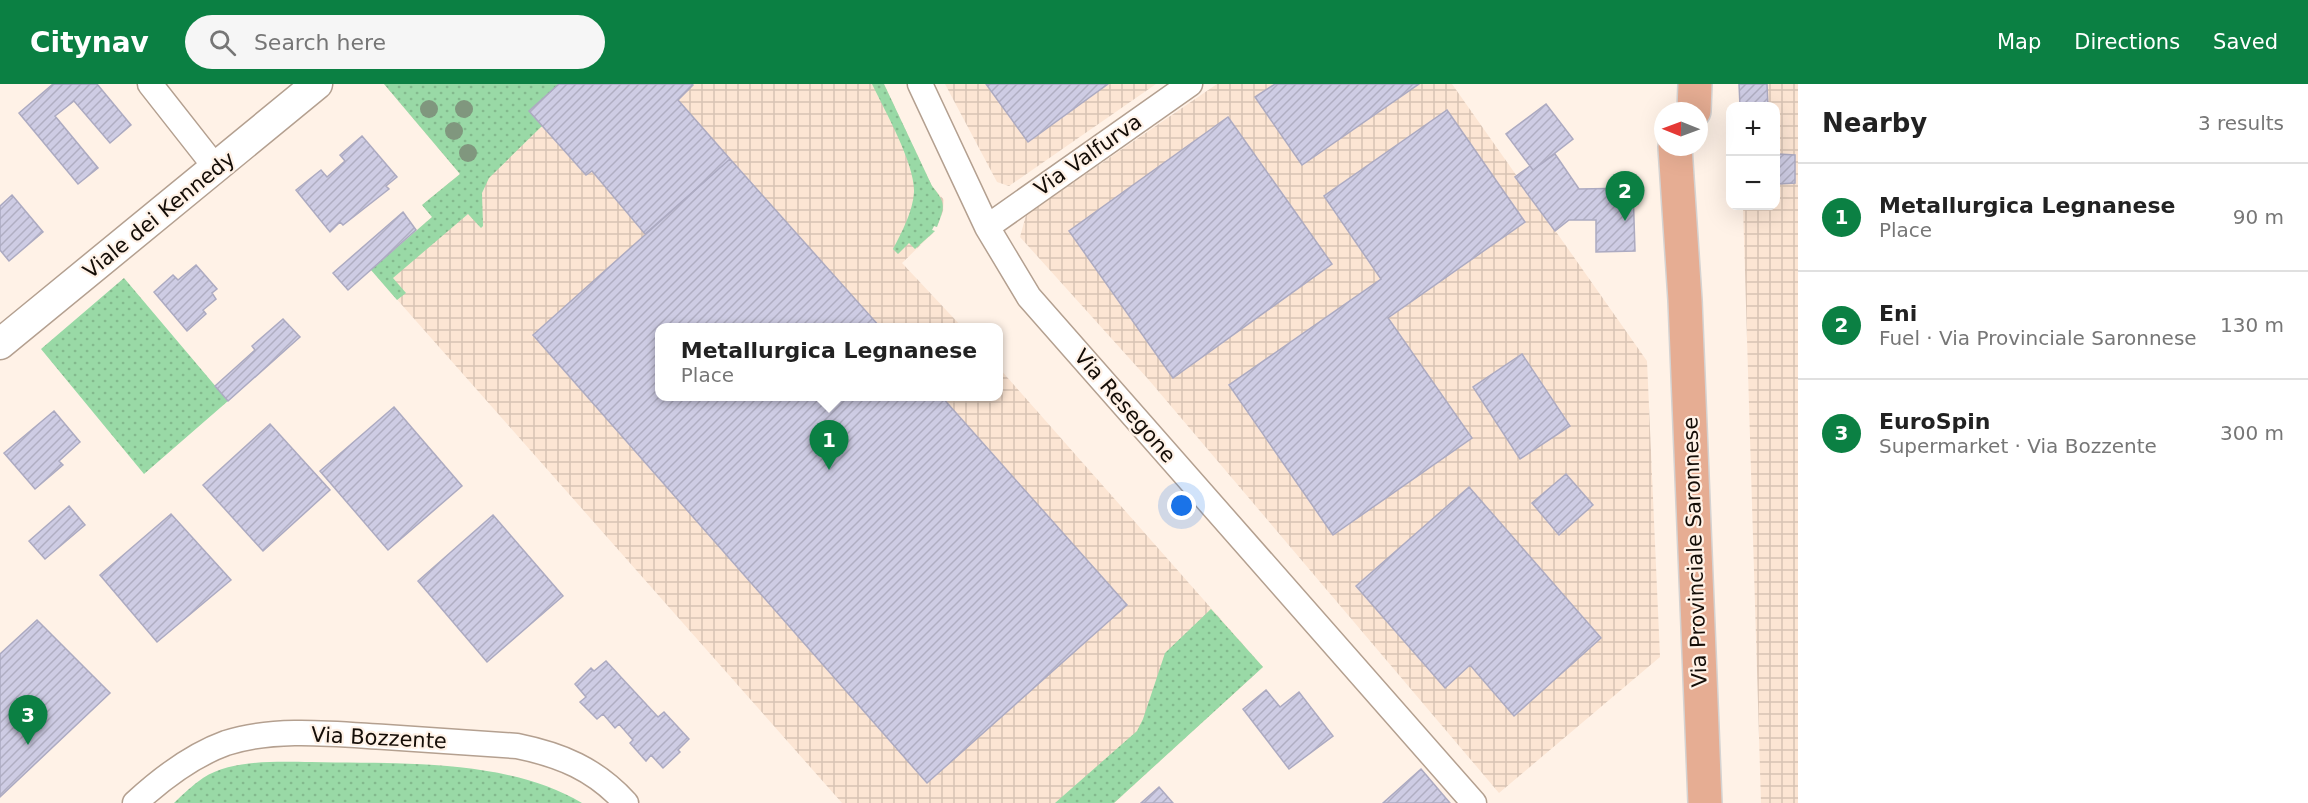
<!DOCTYPE html>
<meta charset="utf-8">
<style>
:root{--surface:#fff;--page:#f6f6f6;--text:#222;--muted:#767676;--line:#e0e0e0;--accent:#0b8043}
body{margin:0;font-family:"DejaVu Sans",sans-serif;background:var(--page);color:var(--text)}
.controls{position:absolute;right:18px;top:18px;display:grid;overflow:hidden;border-radius:12px;box-shadow:0 6px 24px #0002}
.controls button{width:54px;height:54px;display:grid;place-items:center;padding:0;border:0;border-bottom:2px solid var(--line);background:var(--surface);color:var(--text);font:30px sans-serif}
.compass{position:absolute;left:1654px;top:18px;width:54px;height:54px;border-radius:50%;background:var(--surface);box-shadow:0 6px 24px #0002;rotate:271deg}
.you{position:absolute;left:1182px;top:422px;width:21px;height:21px;margin:-15px;border:4px solid #fff;border-radius:50%;background:#1a73e8;box-shadow:0 0 0 9px #1a73e833}
.badge{display:grid;place-items:center;width:39px;height:39px;border-radius:50%;background:var(--accent);color:#fff;font-size:20px;font-weight:700}
.pin{position:absolute;translate:-50% -50px;filter:drop-shadow(0 2px 3px #0008)}
.pin::after{content:'';position:absolute;top:32px;width:21px;height:18px;background:inherit;clip-path:polygon(0 0,100% 0,50% 100%)}
.popup{position:absolute;left:655px;top:239px;width:348px;height:78px;box-sizing:border-box;display:grid;place-content:center;border-radius:12px;background:var(--surface);filter:drop-shadow(0 2px 4px #0005);font-size:20px;white-space:nowrap;color:var(--muted)}
.popup b{font-size:22px;color:var(--text)}
.popup::after{content:'';position:absolute;left:50%;top:100%;margin-left:-12px;border:12px solid transparent;border-top-color:var(--surface)}
.list{margin:0;padding:0;list-style:none}
h2{display:flex;justify-content:space-between;align-items:center;height:78px;margin:0;padding:0 24px;font-size:26px}
h2 small{font-size:20px;font-weight:400;color:var(--muted)}
.list li{display:grid;grid-template-columns:39px 1fr auto;gap:18px;align-items:center;box-sizing:border-box;height:108px;padding:0 24px;border-top:2px solid var(--line)}
.list b{display:block;font-size:22px;white-space:nowrap}
.list p{margin:0;font-size:20px;white-space:nowrap;color:var(--muted)}
.list em{font-size:20px;font-style:normal;color:var(--muted)}
.icon{flex:none;width:33px;height:33px;fill:none;stroke:currentColor;stroke-width:2;stroke-linecap:round;stroke-linejoin:round}
.map{position:relative;flex:none;width:1798px;height:719px;overflow:hidden}
header{display:flex;align-items:center;gap:36px;box-sizing:border-box;height:84px;padding:0 30px;background:var(--accent);color:#fff}
header strong{font-size:28px}
nav{display:flex;gap:33px;margin-inline-start:auto;font-size:21px}
.search{width:420px;height:54px;background:var(--page);display:flex;align-items:center;gap:15px;box-sizing:border-box;padding:0 21px;border-radius:33px;color:var(--muted);font-size:22px}
main{display:flex}
aside{flex:1;background:var(--surface)}
.map>svg:first-child{display:block}
.industrial{fill:url(#industrial-grid)}
.grass{fill:url(#grass-dots)}
.building{fill:url(#building-hatch);stroke:#acaac1;stroke-width:1.5}
.lines{fill:none;stroke-linecap:round;stroke-linejoin:round}
.minor-casing{stroke:#b4a090;stroke-width:27}
.tertiary-casing{stroke:#b4a090;stroke-width:33}
.primary-casing{stroke:#d5d3d2;stroke-width:36}
.minor{stroke:#fff;stroke-width:24}
.tertiary{stroke:#fff;stroke-width:30}
.primary{stroke:#e6ad93;stroke-width:33}
.tree{fill:#80977e}
.labels{text-anchor:middle;dominant-baseline:central;stroke-width:4.5;stroke-linejoin:round;paint-order:stroke}
.street-label{font-size:21px;fill:#140d07;stroke:#fff2e7}
</style>
<header>
<strong>Citynav</strong>
<div class="search"><svg class="icon" aria-label="search" viewBox="0 0 24 24"><circle cx="10" cy="10" r="6"/><path d="M15 15l6 6"/></svg>Search here</div>
<nav><a>Map</a><a>Directions</a><a>Saved</a></nav>
</header>
<main>
<div class="map">
<svg width="1798" height="719" viewBox="0 0 1798 719">
<defs>
<pattern id="industrial-grid" width="8" height="8" patternUnits="userSpaceOnUse" patternTransform="scale(1.5)"><rect width="8" height="8" fill="#fce5d3"/><path d="M0 4h8M4 0v8" fill="none" stroke="#d7c3b4"/></pattern>
<pattern id="grass-dots" width="8" height="8" patternUnits="userSpaceOnUse" patternTransform="scale(1.5)"><rect width="8" height="8" fill="#99d9a6"/><path d="M2 2h.1M6 6h.1" fill="none" stroke="#83b98d" stroke-width="1.8" stroke-linecap="round"/></pattern>
<pattern id="building-hatch" width="6" height="6" patternUnits="userSpaceOnUse" patternTransform="scale(1.5)"><rect width="6" height="6" fill="#cecce4"/><path d="M-1 1l2-2M0 6l6-6M5 7l2-2" fill="none" stroke="#b0aec2"/></pattern>
</defs>
<rect width="100%" height="100%" fill="#fff2e7"/>
<path class="industrial" d="M 384,0 L 884,0 L 932,102 L 944,116 L 943,127 L 937,143 L 934,142 L 932,146 L 935,147 L 902,179 L 962,243 L 660,243 L 660,312 L 998,312 L 999,284 L 1263,583 L 1114,719 L 842,719 L 371,186 L 432,133 L 422,121 L 460,90 Z
M 945,0 L 1156,0 L 1009,102 L 997,98 Z
M 1217,0 L 1452,0 L 1647,277 L 1660,573 L 1499,709 L 1148,295 L 1020,153 L 1026,131 Z
M 1739,0 L 1798,0 L 1798,719 L 1761,719 L 1743,122 L 1776,122 L 1776,22 L 1740,22 Z"/>
<path class="grass" d="M 384,0 L 559,0 L 529,27 L 542,42 L 489,94 L 482,109 L 483,142 L 481,144 L 468,130 L 393,194 L 406,209 L 397,216 L 371,186 L 432,133 L 422,121 L 460,90 Z
M 872,0 L 884,0 L 932,102 C 946,119 945,122 937,143 L 934,142 L 932,146 L 935,147 L 915,165 L 909,159 L 898,170 L 893,165 C 902,148 913,127 914,108 C 915,80 885,27 872,0 Z
M 124,194 L 228,317 L 144,390 L 41,265 Z
M 1211,525 L 1263,583 L 1114,719 L 1055,719 L 1137,647 L 1143,635 L 1165,569 Z
M 311,678 C 395,680 508,674 582,719 L 174,719 C 183,710 193,701 203,694 C 233,675 277,678 311,678 Z"/>
<path class="building" d="M 53,0 L 97,0 L 131,41 L 110,59 L 74,17 L 55,32 L 98,84 L 78,100 L 19,29 Z
M 559,0 L 692,0 L 693,1 L 678,16 L 730,75 L 645,150 L 592,87 L 586,91 L 529,27 Z
M 986,0 L 1108,0 L 1028,58 Z
M 1275,0 L 1419,0 L 1302,81 L 1255,13 Z
M 1739,0 L 1767,0 L 1768,22 L 1740,22 Z
M 1546,20 L 1573,55 L 1533,86 L 1506,50 Z
M 1447,26 L 1525,138 L 1388,234 L 1472,354 L 1333,451 L 1229,301 L 1381,195 L 1324,112 Z
M 1228,33 L 1332,180 L 1173,294 L 1069,147 Z
M 362,52 L 397,93 L 386,102 L 389,105 L 343,141 L 340,138 L 330,148 L 296,106 L 321,86 L 327,93 L 345,77 L 340,71 Z
M 1555,70 L 1579,105 L 1633,104 L 1635,167 L 1596,168 L 1596,136 L 1569,136 L 1555,147 L 1515,93 L 1530,82 L 1533,86 Z
M 1776,70 L 1795,71 L 1795,99 L 1776,100 Z
M 730,75 L 880,243 L 660,243 L 660,312 L 941,312 L 1127,521 L 927,699 L 533,251 Z
M 12,111 L 43,148 L 9,177 L 0,166 L 0,122 Z
M 403,128 L 416,146 L 348,206 L 333,189 Z
M 196,181 L 217,205 L 212,209 L 216,215 L 203,226 L 206,230 L 187,247 L 154,208 L 173,191 L 178,196 Z
M 283,235 L 300,253 L 228,317 L 215,302 L 255,266 L 252,262 Z
M 1522,270 L 1570,342 L 1520,375 L 1473,303 Z
M 394,323 L 462,402 L 388,466 L 320,387 Z
M 54,327 L 80,358 L 59,377 L 63,381 L 35,405 L 4,369 Z
M 270,340 L 330,406 L 263,467 L 203,401 Z
M 1566,390 L 1593,421 L 1559,451 L 1532,419 Z
M 1469,403 L 1601,554 L 1514,632 L 1470,581 L 1445,604 L 1356,502 Z
M 69,422 L 85,441 L 45,475 L 29,457 Z
M 171,430 L 231,496 L 157,558 L 100,491 Z
M 493,431 L 563,512 L 487,578 L 418,497 Z
M 37,536 L 110,609 L 0,713 L 0,570 Z
M 606,577 L 658,633 L 664,628 L 689,655 L 678,666 L 680,668 L 663,684 L 651,671 L 646,677 L 630,659 L 633,656 L 619,640 L 615,644 L 603,630 L 597,635 L 580,618 L 586,613 L 575,600 L 591,584 L 594,587 Z
M 1266,606 L 1280,623 L 1299,608 L 1333,652 L 1289,685 L 1243,625 Z
M 1421,685 L 1450,719 L 1383,719 Z
M 1159,703 L 1173,719 L 1141,719 Z"/>
<g class="lines">
<defs>
<path id="minor" d="M 150,0 L 216,84
M 920,0 L 987,143 L 1029,213 L 1474,719
M 987,143 L 1190,0
M 135,719 C 161,695 193,671 226,659 C 275,643 335,650 385,653 C 429,656 473,659 517,662 C 561,671 595,685 626,719"/>
<path id="tertiary" d="M 0,260 L 317,0"/>
<path id="primary" d="M 1694,27 L 1695,0
M 1675,63 L 1685,216 L 1705,719"/>
</defs>
<use href="#minor" class="minor-casing"/>
<use href="#tertiary" class="tertiary-casing"/>
<use href="#primary" class="primary-casing"/>
<use href="#minor" class="minor"/>
<use href="#tertiary" class="tertiary"/>
<use href="#primary" class="primary"/>
</g>
<g class="tree">
<circle cx="429" cy="25" r="9"/>
<circle cx="464" cy="25" r="9"/>
<circle cx="454" cy="47" r="9"/>
<circle cx="468" cy="69" r="9"/>
</g>
<g class="labels">
<g class="street-label">
<text transform="translate(1088 71) rotate(-35)">Via Valfurva</text>
<text transform="translate(159 131) rotate(-39)">Viale dei Kennedy</text>
<text transform="translate(1125 322) rotate(49)">Via Resegone</text>
<text transform="translate(1695 468) rotate(-92)">Via Provinciale Saronnese</text>
<text transform="translate(379 654) rotate(3)">Via Bozzente</text>
</g>
</g>
</svg>
<div class="controls">
<button>+</button>
<button>−</button>
</div>
<svg class="compass" viewBox="-18 -18 36 36"><path d="M0-13l5 13h-10z" fill="#e53935"/><path d="M0 13l5-13h-10z" fill="#767676"/></svg>
<div class="you"></div>
<div class="pin badge" style="left:829px;top:386px">1</div>
<div class="popup"><b>Metallurgica Legnanese</b>Place</div>
<div class="pin badge" style="left:1625px;top:137px">2</div>
<div class="pin badge" style="left:28px;top:661px">3</div>
</div>
<aside>
<h2>Nearby<small>3 results</small></h2>
<ul class="list">
<li><span class="badge">1</span><div><b>Metallurgica Legnanese</b><p>Place</p></div><em>90 m</em></li>
<li><span class="badge">2</span><div><b>Eni</b><p>Fuel · Via Provinciale Saronnese</p></div><em>130 m</em></li>
<li><span class="badge">3</span><div><b>EuroSpin</b><p>Supermarket · Via Bozzente</p></div><em>300 m</em></li>
</ul>
</aside>
</main>
